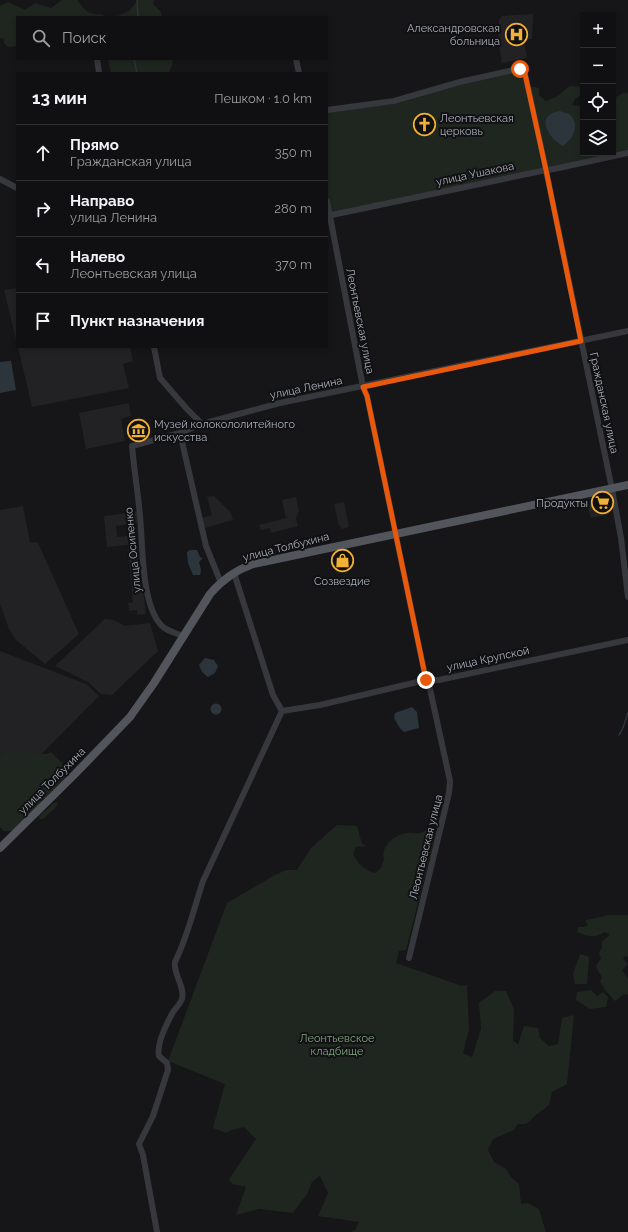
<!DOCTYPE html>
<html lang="ru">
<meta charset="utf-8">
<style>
:root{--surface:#101012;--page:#19191b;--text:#f1f3f6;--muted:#9c9d9f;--line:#303032}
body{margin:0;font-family:Raleway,sans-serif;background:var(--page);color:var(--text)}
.controls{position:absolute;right:12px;top:12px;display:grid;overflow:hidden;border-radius:0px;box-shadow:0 2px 6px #0003}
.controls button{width:36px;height:36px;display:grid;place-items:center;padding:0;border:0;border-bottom:1px solid var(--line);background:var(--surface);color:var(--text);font:20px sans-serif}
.stop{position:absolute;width:12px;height:12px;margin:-9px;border:3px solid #ea580c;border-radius:50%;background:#fff}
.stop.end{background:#ea580c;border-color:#fff;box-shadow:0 1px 4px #0008}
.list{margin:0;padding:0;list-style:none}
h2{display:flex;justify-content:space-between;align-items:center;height:52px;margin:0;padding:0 16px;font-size:17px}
h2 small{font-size:13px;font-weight:400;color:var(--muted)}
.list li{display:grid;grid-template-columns:26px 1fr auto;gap:12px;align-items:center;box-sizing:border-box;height:56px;padding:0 16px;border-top:1px solid var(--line)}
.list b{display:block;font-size:15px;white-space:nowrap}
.list p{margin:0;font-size:13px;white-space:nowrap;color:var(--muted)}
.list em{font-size:13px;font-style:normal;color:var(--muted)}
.icon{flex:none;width:22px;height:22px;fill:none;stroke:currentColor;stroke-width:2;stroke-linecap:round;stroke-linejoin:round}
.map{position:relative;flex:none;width:628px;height:1232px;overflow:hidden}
.search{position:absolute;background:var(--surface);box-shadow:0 2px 6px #0003;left:16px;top:16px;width:312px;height:44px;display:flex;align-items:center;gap:10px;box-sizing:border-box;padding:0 14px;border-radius:0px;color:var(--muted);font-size:15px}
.panel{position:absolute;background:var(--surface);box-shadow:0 2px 6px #0003;left:16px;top:72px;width:312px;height:276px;border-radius:0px}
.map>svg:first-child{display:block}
.built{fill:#222225}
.green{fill:#1e261f}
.water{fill:#2c353c}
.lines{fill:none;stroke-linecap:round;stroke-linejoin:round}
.stream{stroke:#2c353c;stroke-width:1.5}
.minor{stroke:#37383d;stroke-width:6}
.major{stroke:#53555c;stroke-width:8}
.route{stroke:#ea580c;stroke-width:5}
.labels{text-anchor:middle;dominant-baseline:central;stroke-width:4;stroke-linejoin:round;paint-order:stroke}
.poi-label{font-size:11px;fill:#a8adb8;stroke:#111113;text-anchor:end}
.street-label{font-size:11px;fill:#a8adb8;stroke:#111113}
.park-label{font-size:11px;fill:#7fa381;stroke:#111113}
</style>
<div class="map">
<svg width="628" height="1232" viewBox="0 0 628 1232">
<rect width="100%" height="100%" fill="#161618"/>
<path class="built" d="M 533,14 L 532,39 L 524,40 L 527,58 L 502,63 L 499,44 L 499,20 L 502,16 Z
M 17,288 L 17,344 L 4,290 Z
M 18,347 L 130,347 L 133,361 L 123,364 L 129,388 L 32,407 Z
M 129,403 L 131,416 L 121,419 L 125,441 L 86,449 L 79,413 Z
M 214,496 L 231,513 L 233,520 L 205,528 L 202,518 L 212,515 L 207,497 Z
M 296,497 L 299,511 L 296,518 L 298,526 L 271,533 L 270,528 L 261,530 L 259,525 L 286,518 L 282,500 Z
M 608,500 L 610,514 L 591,518 L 587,505 Z
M 344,502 L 349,527 L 342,529 L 339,525 L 334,504 Z
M 23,506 L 30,542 L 38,543 L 79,634 L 45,664 L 16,640 L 9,629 L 0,604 L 0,510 Z
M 137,512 L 137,523 L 116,526 L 117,537 L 136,535 L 141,589 L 143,589 L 146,614 L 137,615 L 137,610 L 129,611 L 128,603 L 133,602 L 128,545 L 107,547 L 104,516 Z
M 346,556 L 349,570 L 337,573 L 334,559 Z
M 105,619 L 114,620 L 125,626 L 150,623 L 158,651 L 112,695 L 101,694 L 88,682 L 55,666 Z
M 0,651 L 86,684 L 99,696 L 0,796 Z"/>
<path class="green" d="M 62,0 L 77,0 C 82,6 86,13 94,14 C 99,15 102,13 106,17 L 17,17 L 17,46 L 8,47 L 4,43 L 4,39 L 0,38 L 0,6 L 8,2 L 25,10 L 35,3 L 51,8 Z
M 138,0 L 154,0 L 153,4 L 161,12 L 162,17 L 115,17 L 129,11 Z
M 108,59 L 174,59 L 169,73 L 111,73 Z
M 515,72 L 520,73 L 523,78 L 542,168 L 335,212 L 332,211 L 329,208 L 327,198 L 327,112 L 396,104 L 461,85 Z
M 530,86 L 539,88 L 539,95 L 546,101 L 556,97 L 570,86 L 583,87 L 583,94 L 575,99 L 572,105 L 582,106 L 580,117 L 583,117 L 583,153 L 613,153 L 613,99 L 623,93 L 628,93 L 628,150 L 556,166 L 548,167 Z
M 5,751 L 46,754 L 51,752 L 66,767 L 65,777 L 13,831 L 4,831 L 0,827 L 0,757 Z
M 56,802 L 58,804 L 54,809 L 43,819 L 40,819 L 39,816 L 54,803 Z
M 337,825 L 357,826 L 362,844 L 366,846 L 356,847 L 353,854 C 358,864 364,870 375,873 L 381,868 L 384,859 C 380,847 395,834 407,833 C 411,832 416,834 420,833 C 424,832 428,829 432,827 L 436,832 L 406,950 L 399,951 L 396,963 L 462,986 L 467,985 L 469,1030 L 463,1053 L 472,1057 L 481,1029 L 479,1003 L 495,991 L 506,991 L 514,1009 L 513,1040 L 518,1045 L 524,1026 L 538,1028 L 540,1038 L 549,1046 L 558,1044 L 562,1018 L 574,1015 L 567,1084 L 552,1092 L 549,1105 C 545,1109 539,1112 535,1116 C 528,1122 529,1125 518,1124 L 514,1130 L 493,1139 L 488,1150 L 494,1162 L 506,1169 L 511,1177 L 519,1184 L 521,1204 L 528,1203 L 539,1209 L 546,1232 L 351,1232 L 355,1230 L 359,1222 L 318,1216 L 328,1193 L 320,1176 L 312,1182 L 307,1194 L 293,1213 L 259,1209 L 236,1215 L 246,1187 L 232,1184 L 229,1179 L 256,1139 L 244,1127 L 232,1130 L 226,1133 L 213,1128 L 225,1084 L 168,1061 L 227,903 L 273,876 L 286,870 L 297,870 L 311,848 Z
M 609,915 L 628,915 L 628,957 L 625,956 L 623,958 L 628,964 L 622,970 L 628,979 L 628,995 L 624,994 L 615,1001 L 605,990 L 600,982 L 602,977 L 598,971 L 596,966 L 601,958 L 599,953 L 602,947 L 602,942 L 610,934 L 604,932 C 594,939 587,936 577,932 L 578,927 L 586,927 L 588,924 L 586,923 L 586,920 Z
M 580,954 L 589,957 L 587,984 L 575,984 L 573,974 Z
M 591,990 L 597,996 L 603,992 L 608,997 L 606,1007 L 590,1009 L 576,1000 L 577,992 Z"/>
<path class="water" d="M 560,111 C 564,113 570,113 572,117 C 580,128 571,140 563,146 C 548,138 534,115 560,111 Z
M 11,361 L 16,390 L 0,393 L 0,362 Z
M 190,550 L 197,550 L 200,557 L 202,558 L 202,559 L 199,562 L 201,570 L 200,575 L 193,575 L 188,563 L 187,552 Z
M 205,658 L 214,660 L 218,666 L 215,673 L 208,677 L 202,672 L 199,665 Z
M210.5 709a5.5 5.5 0 1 1 11 0a5.5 5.5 0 1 1-11 0Z
M 412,707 L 417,712 L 419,728 L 404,732 L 399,727 L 394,718 L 395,713 Z"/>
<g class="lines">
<path class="stream" d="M 137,0 L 138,17
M 134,59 L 137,73
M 619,735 C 624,728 625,721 628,713"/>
<path class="minor" d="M 97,59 L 99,73
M 296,59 L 299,73
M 327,110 L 394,101 L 460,82 L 518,69 L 523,71 L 525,74 L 546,170 L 612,489 L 621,538 L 628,597
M 0,179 L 17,188
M 327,201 L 363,387 L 367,396 L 426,680 L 430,689 L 450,781 L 449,793 L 409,958
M 327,216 L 546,170 L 554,169 L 628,153
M 154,347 L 160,378 L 187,409 L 202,424
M 180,433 L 206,546 L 221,583
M 234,573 L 273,695 L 282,711
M 183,636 C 176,633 166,631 161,625 C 141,603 143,545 140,516 C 138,493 134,469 132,446 L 180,433 L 202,424 L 280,403 L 628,331
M 282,711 L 320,705 L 426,680 L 439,680 L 628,640
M 157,1232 L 143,1155 L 139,1144 L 153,1116 L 168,1070 L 167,1063 L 159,1056 C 156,1044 167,1023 173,1012 C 176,1008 180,1004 182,999 C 185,986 173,974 175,962 C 188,936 194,908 203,881 L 282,711"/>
<path class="major" d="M 0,848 L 75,774 L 130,717 L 154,683 L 210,594 C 222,580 236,570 253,564 L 628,485"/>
</g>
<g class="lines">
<path class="route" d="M 426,680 L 367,396 L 363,387 L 581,341 L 546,170 L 525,74 L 520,69"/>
</g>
<defs>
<symbol id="hospital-ring" viewBox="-11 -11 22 22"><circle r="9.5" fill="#111113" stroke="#f2b134" stroke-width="1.5"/><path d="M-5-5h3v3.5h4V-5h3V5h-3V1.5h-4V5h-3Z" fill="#f2b134"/></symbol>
<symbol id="church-ring" viewBox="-11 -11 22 22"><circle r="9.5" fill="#111113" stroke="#f2b134" stroke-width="1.5"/><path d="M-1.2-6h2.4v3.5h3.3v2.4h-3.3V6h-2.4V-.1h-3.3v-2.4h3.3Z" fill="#f2b134"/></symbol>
<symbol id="museum-ring" viewBox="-11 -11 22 22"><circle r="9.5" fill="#111113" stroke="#f2b134" stroke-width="1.5"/><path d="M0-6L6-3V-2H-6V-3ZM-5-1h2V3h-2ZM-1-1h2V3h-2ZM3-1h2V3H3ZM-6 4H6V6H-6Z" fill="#f2b134"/></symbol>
<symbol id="supermarket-ring" viewBox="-11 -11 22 22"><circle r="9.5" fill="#111113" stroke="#f2b134" stroke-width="1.5"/><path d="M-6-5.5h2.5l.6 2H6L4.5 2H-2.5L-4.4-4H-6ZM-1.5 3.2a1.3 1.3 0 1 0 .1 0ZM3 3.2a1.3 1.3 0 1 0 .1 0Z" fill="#f2b134"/></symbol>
<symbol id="shop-ring" viewBox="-11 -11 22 22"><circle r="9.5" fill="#111113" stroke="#f2b134" stroke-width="1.5"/><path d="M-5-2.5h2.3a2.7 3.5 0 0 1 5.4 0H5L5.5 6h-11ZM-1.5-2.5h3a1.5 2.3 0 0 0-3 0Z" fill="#f2b134"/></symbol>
</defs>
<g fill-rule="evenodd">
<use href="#hospital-ring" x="504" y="22" width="25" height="25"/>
<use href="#church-ring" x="412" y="112" width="25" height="25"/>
<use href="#museum-ring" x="126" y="418" width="25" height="25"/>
<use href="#supermarket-ring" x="590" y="490" width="25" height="25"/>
<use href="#shop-ring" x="330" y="548" width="25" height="25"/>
</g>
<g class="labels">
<g class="poi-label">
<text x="500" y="28">Александровская<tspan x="500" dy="13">больница</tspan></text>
<text x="440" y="118" text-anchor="start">Леонтьевская<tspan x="440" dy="13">церковь</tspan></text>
<text x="154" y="424" text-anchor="start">Музей колокололитейного<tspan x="154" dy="13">искусства</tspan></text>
<text x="588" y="503">Продукты</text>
<text x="342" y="581" text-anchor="middle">Созвездие</text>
</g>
<g class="street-label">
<text transform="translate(475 174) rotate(-12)">улица Ушакова</text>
<text transform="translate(360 321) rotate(79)">Леонтьевская улица</text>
<text transform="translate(306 388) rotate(-12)">улица Ленина</text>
<text transform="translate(604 403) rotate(78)">Гражданская улица</text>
<text transform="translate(286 547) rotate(-14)">улица Толбухина</text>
<text transform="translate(133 550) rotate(-96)">улица Осипенко</text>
<text transform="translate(488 659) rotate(-12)">улица Крупской</text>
<text transform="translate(52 781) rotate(-45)">улица Толбухина</text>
<text transform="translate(426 847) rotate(-76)">Леонтьевская улица</text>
</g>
<g class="park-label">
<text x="337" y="1038">Леонтьевское<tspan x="337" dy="13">кладбище</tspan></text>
</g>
</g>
</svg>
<div class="controls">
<button>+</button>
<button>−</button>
<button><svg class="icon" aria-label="locate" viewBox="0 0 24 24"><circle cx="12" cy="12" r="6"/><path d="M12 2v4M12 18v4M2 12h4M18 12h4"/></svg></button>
<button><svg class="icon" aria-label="layers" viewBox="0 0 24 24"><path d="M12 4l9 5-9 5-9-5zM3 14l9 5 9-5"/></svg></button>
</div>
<div class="stop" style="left:520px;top:69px"></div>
<div class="stop end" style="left:426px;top:680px"></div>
<div class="search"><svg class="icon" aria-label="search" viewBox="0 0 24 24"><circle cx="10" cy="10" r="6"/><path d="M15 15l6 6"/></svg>Поиск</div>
<section class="panel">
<h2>13 мин<small>Пешком · 1.0 km</small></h2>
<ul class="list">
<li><svg class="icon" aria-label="ahead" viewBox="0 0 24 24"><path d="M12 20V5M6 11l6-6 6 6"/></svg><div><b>Прямо</b><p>Гражданская улица</p></div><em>350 m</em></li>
<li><svg class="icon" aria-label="right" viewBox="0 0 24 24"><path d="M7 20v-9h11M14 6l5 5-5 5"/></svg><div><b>Направо</b><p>улица Ленина</p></div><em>280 m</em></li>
<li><svg class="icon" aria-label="left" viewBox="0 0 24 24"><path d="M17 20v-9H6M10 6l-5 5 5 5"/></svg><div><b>Налево</b><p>Леонтьевская улица</p></div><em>370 m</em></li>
<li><svg class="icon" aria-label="arrive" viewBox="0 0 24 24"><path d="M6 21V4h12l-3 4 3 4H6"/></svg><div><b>Пункт назначения</b></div></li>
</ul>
</section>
</div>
